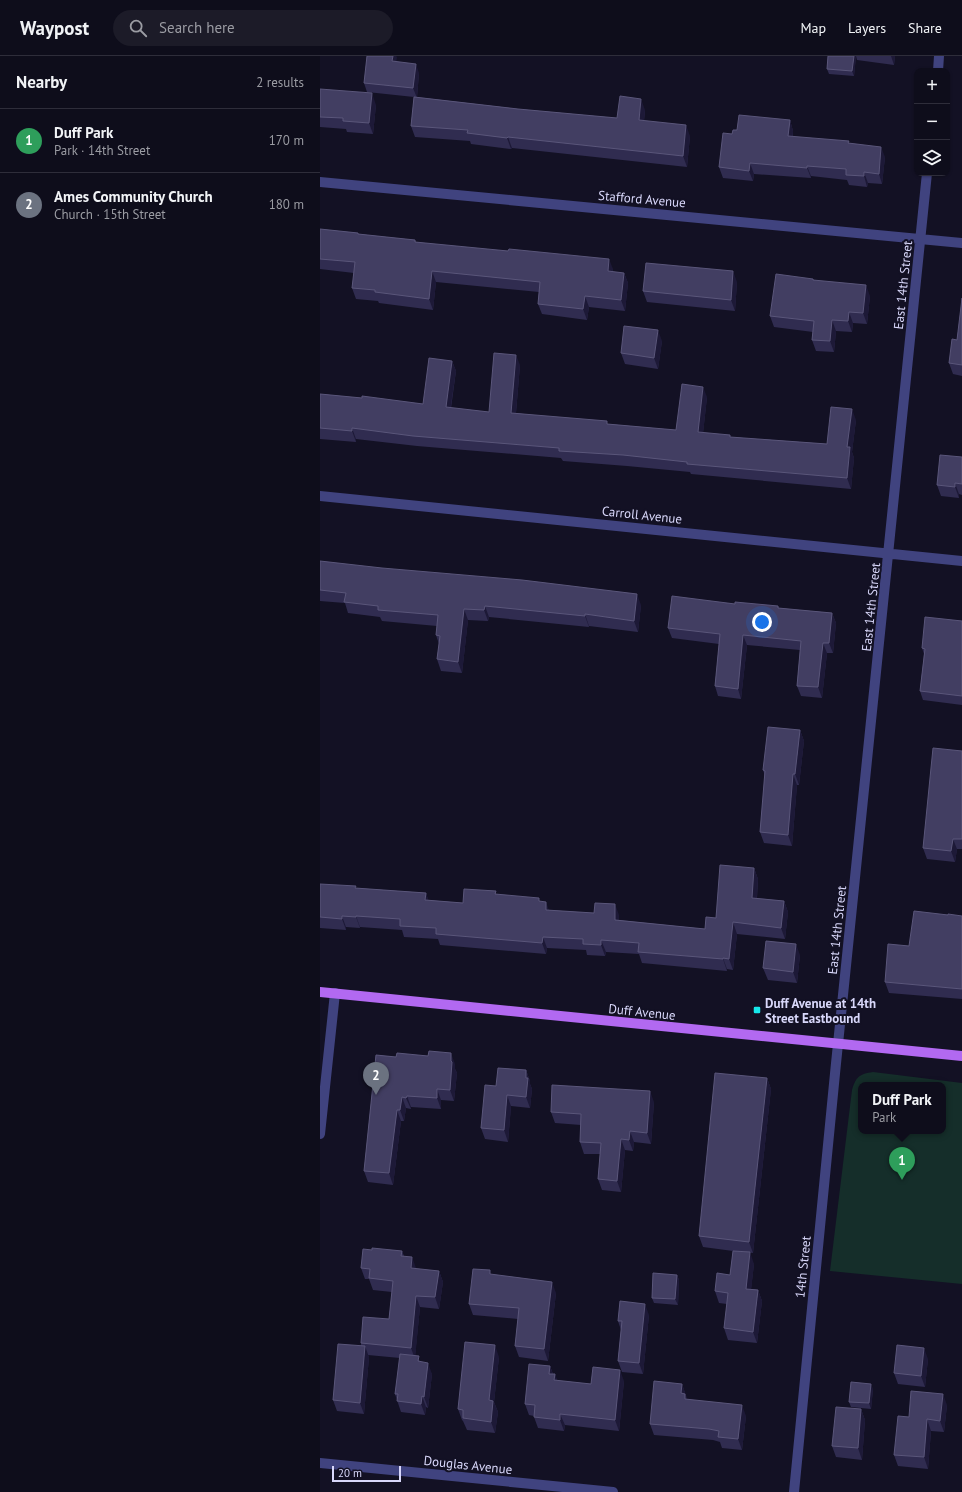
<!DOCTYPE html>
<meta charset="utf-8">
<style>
:root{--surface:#0e0d1b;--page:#1c1b28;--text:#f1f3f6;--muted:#9b9ca3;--line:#2e2d3a;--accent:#ea580c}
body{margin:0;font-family:"PT Sans",sans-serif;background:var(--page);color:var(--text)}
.controls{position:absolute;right:12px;top:12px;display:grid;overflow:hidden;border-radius:8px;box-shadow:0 1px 3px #0004}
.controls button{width:36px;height:36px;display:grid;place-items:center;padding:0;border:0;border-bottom:1px solid var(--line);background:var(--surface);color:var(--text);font:20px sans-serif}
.scale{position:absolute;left:12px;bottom:10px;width:69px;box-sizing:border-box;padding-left:4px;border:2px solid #d9d8fb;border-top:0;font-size:11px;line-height:14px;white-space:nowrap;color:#d9d8fb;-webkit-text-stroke:3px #131124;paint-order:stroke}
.you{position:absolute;left:442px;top:566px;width:14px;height:14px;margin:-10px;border:3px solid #fff;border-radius:50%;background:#1a73e8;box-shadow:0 0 0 6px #1a73e833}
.badge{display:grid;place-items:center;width:26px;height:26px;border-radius:50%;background:var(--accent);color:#fff;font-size:13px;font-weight:700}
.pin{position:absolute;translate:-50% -33px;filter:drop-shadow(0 1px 2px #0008)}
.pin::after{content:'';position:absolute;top:21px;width:14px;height:12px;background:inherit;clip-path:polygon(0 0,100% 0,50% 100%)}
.popup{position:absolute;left:538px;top:1026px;width:88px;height:52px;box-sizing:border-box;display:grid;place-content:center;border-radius:8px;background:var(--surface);filter:drop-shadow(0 1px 3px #0005);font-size:13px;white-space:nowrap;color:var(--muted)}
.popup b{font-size:15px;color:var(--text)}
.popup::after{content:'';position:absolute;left:50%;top:100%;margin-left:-8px;border:8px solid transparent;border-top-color:var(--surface)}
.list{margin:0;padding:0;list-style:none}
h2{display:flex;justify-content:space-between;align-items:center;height:52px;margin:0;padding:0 16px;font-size:17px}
h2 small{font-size:13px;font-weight:400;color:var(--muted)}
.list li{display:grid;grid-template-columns:26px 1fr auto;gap:12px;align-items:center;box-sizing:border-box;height:64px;padding:0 16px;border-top:1px solid var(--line)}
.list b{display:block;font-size:15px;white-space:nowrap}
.list p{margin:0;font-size:13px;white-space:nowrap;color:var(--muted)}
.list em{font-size:13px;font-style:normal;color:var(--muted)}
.icon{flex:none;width:22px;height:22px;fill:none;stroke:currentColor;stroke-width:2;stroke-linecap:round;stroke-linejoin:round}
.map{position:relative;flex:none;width:642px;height:1436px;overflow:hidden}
header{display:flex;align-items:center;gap:24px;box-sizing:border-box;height:56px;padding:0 20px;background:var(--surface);border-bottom:1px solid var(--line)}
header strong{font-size:19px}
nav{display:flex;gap:22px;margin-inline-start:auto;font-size:14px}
.search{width:280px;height:36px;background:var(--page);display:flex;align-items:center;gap:10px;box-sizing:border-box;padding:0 14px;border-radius:22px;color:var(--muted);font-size:15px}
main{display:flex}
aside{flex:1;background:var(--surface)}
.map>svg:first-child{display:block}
.green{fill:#152e2a;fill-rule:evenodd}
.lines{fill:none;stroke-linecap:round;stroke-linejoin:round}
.minor{stroke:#40437f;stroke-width:10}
.major{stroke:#b269f1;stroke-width:10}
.wall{fill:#302c50}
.shaded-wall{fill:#1d1937}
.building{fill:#423e62;stroke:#5a567a}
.poi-dot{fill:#16e7ea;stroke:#131124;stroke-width:1.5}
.labels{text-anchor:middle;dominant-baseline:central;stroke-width:4;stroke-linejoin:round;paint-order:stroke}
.street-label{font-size:13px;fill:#d9d8fb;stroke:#131124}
.poi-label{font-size:13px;font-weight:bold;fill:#d9d8fb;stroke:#131124;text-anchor:start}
</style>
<header>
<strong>Waypost</strong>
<div class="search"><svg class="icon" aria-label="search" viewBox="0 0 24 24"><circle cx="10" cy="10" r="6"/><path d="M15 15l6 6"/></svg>Search here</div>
<nav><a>Map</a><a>Layers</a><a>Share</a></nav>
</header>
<main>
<aside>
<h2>Nearby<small>2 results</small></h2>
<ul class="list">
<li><span class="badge" style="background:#2e9e5b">1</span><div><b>Duff Park</b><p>Park · 14th Street</p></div><em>170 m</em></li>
<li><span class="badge" style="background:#6b7280">2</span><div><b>Ames Community Church</b><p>Church · 15th Street</p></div><em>180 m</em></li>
</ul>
</aside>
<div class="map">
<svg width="642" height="1436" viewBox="0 0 642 1436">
<rect width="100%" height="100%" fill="#131124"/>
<path class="green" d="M 553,1016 L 642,1027 L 642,1228 L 510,1215 L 532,1034 C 536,1021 539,1018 553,1016 ZM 541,1029 L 623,1029 L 623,1075 L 541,1075 Z"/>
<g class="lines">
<path class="minor" d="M 618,15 L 619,0
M 0,126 L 642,187
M 0,440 L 642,505
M 0,1078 L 15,937
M 0,1407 L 293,1436
M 474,1436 C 515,996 564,557 607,117"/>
<path class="major" d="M 0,936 L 642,1000"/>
</g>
<path class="wall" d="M 47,0 L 76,0 L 76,6 L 99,17 L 97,41 L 198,53 L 297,62 L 325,54 L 324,65 L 370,80 L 367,111 L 192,92 L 191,93 L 151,88 L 150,85 L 95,81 L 91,70 L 94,41 L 47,36 L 44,27 Z
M 508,0 L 575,0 L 574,9 L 537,4 L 536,0 L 534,20 L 509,18 L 507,13 Z
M 0,33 L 56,49 L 53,78 L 27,76 L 26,73 L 0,71 Z
M 470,64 L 473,75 L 473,81 L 529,87 L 565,101 L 562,128 L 548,127 L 547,131 L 529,129 L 527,124 L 491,120 L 491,122 L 434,118 L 433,125 L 403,122 L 399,111 L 412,78 L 417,74 Z
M 0,173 L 38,177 L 38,178 L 95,184 L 96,186 L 293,213 L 293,216 L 304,217 L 308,227 L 305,255 L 269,251 L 267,264 L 222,258 L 218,248 L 219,236 L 116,226 L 113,254 L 59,247 L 58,245 L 36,243 L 32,232 L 34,217 L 0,213 Z
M 493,223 L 494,224 L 550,240 L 547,268 L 533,267 L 532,276 L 516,275 L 514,296 L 496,295 L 492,284 L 493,276 L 454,271 L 450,260 Z
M 417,226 L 415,255 L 327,246 L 323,235 Z
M 642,242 L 642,320 L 633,318 L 629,307 L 637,284 Z
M 342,285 L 338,313 L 305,308 L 301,297 Z
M 132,305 L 136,315 L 131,352 L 169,356 L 200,309 L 196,357 L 288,368 L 356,374 L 387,341 L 383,377 L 411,381 L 507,388 L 536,364 L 532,396 L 534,402 L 531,433 L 371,418 L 370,416 L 307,410 L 243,405 L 241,402 L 97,390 L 36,383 L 36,386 L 0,383 L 0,338 L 103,348 Z
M 642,401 L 642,439 L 639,438 L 639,442 L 621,440 L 617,429 Z
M 0,505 L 321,549 L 318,576 L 269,570 L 269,571 L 169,561 L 168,565 L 148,564 L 142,617 L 121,615 L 117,603 L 119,588 L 116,579 L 117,570 L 62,565 L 60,561 L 28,557 L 25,547 L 0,545 Z
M 415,548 L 458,550 L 459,552 L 512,557 L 516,567 L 513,597 L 507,597 L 502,642 L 481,640 L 477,630 L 480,594 L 427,589 L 421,643 L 398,640 L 395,630 L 399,588 L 352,582 L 348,572 Z
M 642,565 L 642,649 L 603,644 L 600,635 L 604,598 L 602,592 Z
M 480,674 L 484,685 L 479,729 L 477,729 L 472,790 L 444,787 L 440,776 L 445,720 L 443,714 Z
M 642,695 L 642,793 L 637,793 L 635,806 L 607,803 L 603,792 Z
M 434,812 L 438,823 L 437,842 L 464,845 L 468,856 L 465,883 L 417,878 L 413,914 L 407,913 L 407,915 L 322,907 L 319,898 L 286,896 L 285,900 L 267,899 L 266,894 L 227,892 L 226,898 L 120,889 L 118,883 L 84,881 L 82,874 L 40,871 L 40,872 L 26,871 L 26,874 L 0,872 L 0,828 L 36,832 L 106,837 L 108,844 L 143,847 L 176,835 L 176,838 L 220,845 L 229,854 L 299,859 L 299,864 L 385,873 L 396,862 Z
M 628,859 L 642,860 L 642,943 L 569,937 L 565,926 L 589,890 Z
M 480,899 L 477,927 L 448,924 L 443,912 Z
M 56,999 L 135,1008 L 135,1013 L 137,1017 L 134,1045 L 121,1044 L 121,1053 L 91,1051 L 91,1053 L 86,1052 L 84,1065 L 81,1065 L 73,1129 L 48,1126 L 44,1115 Z
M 206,1014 L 210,1025 L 210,1028 L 212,1033 L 210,1052 L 191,1050 L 188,1086 L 165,1083 L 161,1072 L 176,1030 Z
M 447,1022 L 451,1033 L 433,1197 L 420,1195 L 434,1208 L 431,1233 L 438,1234 L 442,1245 L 437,1287 L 408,1284 L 404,1272 L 407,1248 L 399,1247 L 395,1235 L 410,1219 L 413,1195 L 383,1191 L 379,1180 Z
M 334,1046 L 331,1088 L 314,1086 L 313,1095 L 305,1094 L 301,1136 L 282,1134 L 278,1123 L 280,1098 L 264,1098 L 260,1086 L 261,1069 L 235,1067 L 231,1056 Z
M 52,1194 L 82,1195 L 84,1200 L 96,1213 L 119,1215 L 123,1226 L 119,1253 L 100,1251 L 95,1300 L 112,1318 L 108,1352 L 106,1351 L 105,1359 L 81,1356 L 75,1338 L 80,1302 L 48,1299 L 49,1301 L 44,1358 L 17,1355 L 13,1344 L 41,1290 L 41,1287 L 69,1263 L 72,1236 L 53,1234 L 49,1223 L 45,1223 L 41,1212 Z
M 172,1219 L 236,1237 L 228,1305 L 199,1301 L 195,1290 L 198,1263 L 153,1259 L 149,1248 Z
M 357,1219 L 359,1224 L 358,1249 L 334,1247 L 332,1242 Z
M 329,1259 L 323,1318 L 302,1316 L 298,1305 L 301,1274 L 298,1265 Z
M 179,1301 L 174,1346 L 178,1356 L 175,1377 L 147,1374 L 143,1365 L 142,1364 L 138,1353 Z
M 608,1303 L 605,1331 L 578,1328 L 574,1317 Z
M 230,1310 L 233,1318 L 235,1318 L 237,1325 L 271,1328 L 304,1325 L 299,1375 L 245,1369 L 244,1375 L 218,1372 L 214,1361 L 214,1360 L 209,1359 L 205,1348 Z
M 362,1328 L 367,1343 L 426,1360 L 422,1394 L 402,1392 L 400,1386 L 393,1384 L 334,1379 L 330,1368 Z
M 553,1333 L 551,1353 L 531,1351 L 529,1346 Z
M 627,1349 L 624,1376 L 611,1375 L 608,1413 L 578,1410 L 574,1399 L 589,1361 Z
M 541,1353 L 545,1364 L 542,1404 L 516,1401 L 512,1390 Z"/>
<path class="shaded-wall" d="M 73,0 L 76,0 L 77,1 L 75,15 L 72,5 Z
M 534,0 L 536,0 L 534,20 L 532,15 Z
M 571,0 L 575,0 L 574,9 Z
M 96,8 L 99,17 L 97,42 L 93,32 Z
M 52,37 L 56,49 L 53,78 L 49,67 Z
M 321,43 L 325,54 L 323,75 L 319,64 Z
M 470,64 L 473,75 L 472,91 L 468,80 Z
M 366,69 L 370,80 L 367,111 L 363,100 Z
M 188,81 L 192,92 L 191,93 L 187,82 Z
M 561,91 L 565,101 L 562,128 L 559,118 Z
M 430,107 L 434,118 L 433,125 L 429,115 Z
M 487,110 L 491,120 L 491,122 L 487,112 Z
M 544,116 L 548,127 L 547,131 L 544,120 Z
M 289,203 L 293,213 L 292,226 L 288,215 Z
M 112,215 L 116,226 L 113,254 L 109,243 Z
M 413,215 L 417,226 L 415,255 L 411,244 Z
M 304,217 L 308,227 L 305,255 L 301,244 Z
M 546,229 L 550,240 L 547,268 L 543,257 Z
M 265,240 L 269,251 L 267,264 L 263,253 Z
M 529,256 L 533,267 L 532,276 L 528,265 Z
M 512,264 L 516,275 L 514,296 L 510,285 Z
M 338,274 L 342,285 L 338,313 L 334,302 Z
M 196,299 L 200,309 L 195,368 L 191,357 Z
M 132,305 L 136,315 L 129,362 L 126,351 Z
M 383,331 L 387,341 L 382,387 L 378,376 Z
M 532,353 L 536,364 L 532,396 L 534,402 L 531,433 L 527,422 L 527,391 Z
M 32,372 L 36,383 L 36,386 L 32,375 Z
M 635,427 L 639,438 L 639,442 L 635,431 Z
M 317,538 L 321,549 L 318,576 L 314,565 Z
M 165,550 L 169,561 L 168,565 L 164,554 Z
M 144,553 L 148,564 L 142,617 L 138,606 Z
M 512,557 L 516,567 L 513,597 L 509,587 Z
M 265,558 L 269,570 L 269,571 L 265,560 Z
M 423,579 L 427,589 L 421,643 L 418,633 Z
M 503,587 L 507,597 L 502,642 L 498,631 Z
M 480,674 L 484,685 L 479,729 L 475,718 Z
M 473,718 L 477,729 L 472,790 L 468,779 Z
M 633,783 L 637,793 L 635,806 L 631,795 Z
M 434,812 L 438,823 L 436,853 L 432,842 Z
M 106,837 L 110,848 L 105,844 Z
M 464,845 L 468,856 L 465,883 L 461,872 Z
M 226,846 L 230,857 L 226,854 Z
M 295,848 L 299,859 L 299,875 L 295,864 Z
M 22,860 L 26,871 L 26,874 L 22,863 Z
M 36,860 L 40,871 L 40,872 L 36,861 Z
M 413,866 L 417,878 L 413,914 L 409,903 Z
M 223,881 L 227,892 L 226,898 L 222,887 Z
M 281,884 L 286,896 L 285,900 L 281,889 Z
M 476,888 L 480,899 L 477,927 L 473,916 Z
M 403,902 L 407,913 L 407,915 L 403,903 Z
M 131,997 L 135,1008 L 135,1013 L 137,1017 L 134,1045 L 130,1034 L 131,1005 Z
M 206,1014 L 210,1025 L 210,1028 L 212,1033 L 210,1052 L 206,1041 Z
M 447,1022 L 451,1033 L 433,1197 L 429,1186 Z
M 117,1033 L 121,1044 L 121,1053 L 117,1042 Z
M 330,1035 L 334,1046 L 331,1088 L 327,1077 Z
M 187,1039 L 191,1050 L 188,1086 L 184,1074 Z
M 87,1040 L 91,1051 L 91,1053 L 86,1042 Z
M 82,1041 L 86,1052 L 84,1065 L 80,1054 Z
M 77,1054 L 81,1065 L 73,1129 L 69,1117 Z
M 310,1075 L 314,1086 L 313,1095 L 309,1084 Z
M 301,1083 L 305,1094 L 301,1136 L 297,1125 Z
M 430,1196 L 434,1208 L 430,1244 L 426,1233 Z
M 92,1201 L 96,1212 L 95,1223 L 91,1212 Z
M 119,1215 L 123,1226 L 119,1253 L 115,1241 Z
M 357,1219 L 359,1224 L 358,1249 L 355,1243 Z
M 232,1226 L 236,1237 L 228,1305 L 224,1293 Z
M 438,1234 L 442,1245 L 437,1287 L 433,1276 Z
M 96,1240 L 100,1251 L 95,1303 L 91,1292 Z
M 325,1248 L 329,1259 L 323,1318 L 319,1307 Z
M 175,1289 L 179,1301 L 174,1346 L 178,1356 L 175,1377 L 171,1366 L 169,1344 Z
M 45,1290 L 49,1301 L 44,1358 L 40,1347 Z
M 604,1292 L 608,1303 L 605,1331 L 601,1320 Z
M 108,1307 L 112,1318 L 108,1352 L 104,1341 Z
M 230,1310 L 234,1321 L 229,1318 Z
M 300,1314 L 304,1325 L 299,1375 L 295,1364 Z
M 235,1318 L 239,1329 L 234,1324 Z
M 362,1328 L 366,1339 L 369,1349 L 361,1337 Z
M 551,1328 L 553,1333 L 551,1353 L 549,1347 Z
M 623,1338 L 627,1349 L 624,1376 L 620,1365 Z
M 102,1340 L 106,1351 L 105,1359 L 101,1348 Z
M 422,1349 L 426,1360 L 422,1394 L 418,1383 Z
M 541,1353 L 545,1364 L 542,1404 L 538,1392 Z
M 240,1358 L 245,1369 L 244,1375 L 240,1364 Z
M 607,1363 L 611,1375 L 608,1413 L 604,1401 Z"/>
<path class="building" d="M 47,0 L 73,0 L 72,5 L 96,8 L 93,32 L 44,27 Z
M 508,0 L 534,0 L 532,15 L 507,13 Z
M 0,33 L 52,37 L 49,67 L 23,65 L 23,62 L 0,61 Z
M 300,40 L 321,43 L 319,64 L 366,69 L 363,100 L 188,81 L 187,82 L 147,77 L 148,74 L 91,70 L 94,41 L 198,53 L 297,62 Z
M 419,59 L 470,64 L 468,80 L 529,85 L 528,87 L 561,91 L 559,118 L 544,116 L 544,120 L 526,119 L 526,113 L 487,110 L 487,112 L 430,107 L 429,115 L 399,111 L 403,77 L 412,78 L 413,74 L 417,74 Z
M 0,173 L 38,177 L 38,178 L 95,184 L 95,186 L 188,195 L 189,193 L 289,203 L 288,215 L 304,217 L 301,244 L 265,240 L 263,253 L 218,248 L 220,226 L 112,215 L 109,243 L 55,236 L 55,234 L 32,232 L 35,206 L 0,203 Z
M 326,207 L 413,215 L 411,244 L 323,235 Z
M 456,218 L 493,223 L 493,224 L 546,229 L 543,257 L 529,256 L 528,265 L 512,264 L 510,285 L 492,284 L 494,265 L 450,260 Z
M 642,242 L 642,309 L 629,307 L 632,283 L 637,284 Z
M 304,270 L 338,274 L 334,302 L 301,297 Z
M 174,297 L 196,299 L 191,357 L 287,365 L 287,368 L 356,374 L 362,328 L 383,331 L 378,376 L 410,379 L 410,381 L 507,388 L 511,351 L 532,353 L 527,391 L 530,391 L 527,422 L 367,408 L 367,406 L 303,399 L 239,395 L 239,392 L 93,380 L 32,372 L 32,375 L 0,372 L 0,338 L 42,342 L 42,340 L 103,348 L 109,302 L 132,305 L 126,351 L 169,356 Z
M 620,399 L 642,401 L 642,428 L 635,427 L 635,431 L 617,429 Z
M 0,505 L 62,512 L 202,524 L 317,538 L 314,565 L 265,558 L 265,560 L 165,550 L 164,554 L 144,553 L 138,606 L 117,603 L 120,580 L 116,579 L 118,559 L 58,554 L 58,550 L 24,546 L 26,537 L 0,534 Z
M 352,540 L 415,548 L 415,546 L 458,550 L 458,552 L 512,557 L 509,587 L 503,587 L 498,631 L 477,630 L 481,585 L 423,579 L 418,633 L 395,630 L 400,578 L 348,572 Z
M 605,561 L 642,565 L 642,640 L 600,635 L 605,593 L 602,592 Z
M 448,671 L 480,674 L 475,718 L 473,718 L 468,779 L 440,776 L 445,715 L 443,714 Z
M 613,692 L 642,695 L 642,783 L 633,783 L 631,795 L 603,792 Z
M 400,809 L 434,812 L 432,842 L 464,845 L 461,872 L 413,866 L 409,903 L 403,902 L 403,903 L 318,896 L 319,887 L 281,884 L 281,889 L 263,888 L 263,883 L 223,881 L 222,887 L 116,878 L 116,872 L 80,870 L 80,863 L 36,860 L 36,861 L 22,860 L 22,863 L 0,861 L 0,828 L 36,830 L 35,832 L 106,837 L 105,844 L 143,847 L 144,833 L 176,835 L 175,838 L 219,842 L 219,845 L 226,846 L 226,854 L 274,857 L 275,847 L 295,848 L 295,864 L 385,873 L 386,861 L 396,862 Z
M 594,855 L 628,859 L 628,858 L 642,860 L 642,933 L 565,926 L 568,888 L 589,890 Z
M 446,885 L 476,888 L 473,916 L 443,912 Z
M 109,995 L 131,997 L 131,1005 L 132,1006 L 130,1034 L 117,1033 L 117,1042 L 87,1040 L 86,1042 L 82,1041 L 80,1054 L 77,1054 L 69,1117 L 44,1115 L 56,999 L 76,1001 L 77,997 L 108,1000 Z
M 178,1012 L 206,1014 L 206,1022 L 208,1022 L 206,1041 L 187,1039 L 184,1074 L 161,1072 L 165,1029 L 176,1030 Z
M 395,1017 L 447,1022 L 429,1186 L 379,1180 Z
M 232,1029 L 330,1035 L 327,1077 L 310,1075 L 309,1084 L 301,1083 L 297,1125 L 278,1123 L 281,1087 L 260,1086 L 261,1058 L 231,1056 Z
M 52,1192 L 82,1195 L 81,1200 L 92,1201 L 91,1212 L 119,1215 L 115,1241 L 96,1240 L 91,1292 L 41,1287 L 43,1261 L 69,1263 L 73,1225 L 49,1222 L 50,1213 L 41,1212 L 43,1193 L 52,1194 Z
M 413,1195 L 430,1196 L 426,1233 L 438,1234 L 433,1276 L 404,1272 L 408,1237 L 395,1235 L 397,1217 L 410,1219 Z
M 153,1213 L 170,1214 L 170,1218 L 232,1226 L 224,1293 L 195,1290 L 199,1252 L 149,1248 Z
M 333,1217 L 357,1219 L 355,1243 L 332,1242 Z
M 300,1245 L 325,1248 L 319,1307 L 298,1305 L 302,1265 L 298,1265 Z
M 145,1286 L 175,1289 L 169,1344 L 173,1345 L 171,1366 L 143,1362 L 143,1354 L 138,1353 Z
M 18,1288 L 45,1290 L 40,1347 L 13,1344 Z
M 577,1289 L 604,1292 L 601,1320 L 574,1317 Z
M 80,1298 L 99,1300 L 98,1305 L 108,1307 L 104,1341 L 102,1340 L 101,1348 L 77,1345 L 78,1338 L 75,1338 Z
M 209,1308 L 230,1310 L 229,1318 L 235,1318 L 234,1324 L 271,1328 L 273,1311 L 300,1314 L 295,1364 L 240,1358 L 240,1364 L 214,1361 L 215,1349 L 205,1348 Z
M 334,1325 L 362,1328 L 361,1337 L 365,1338 L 365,1343 L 422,1349 L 418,1383 L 398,1381 L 399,1375 L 389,1373 L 330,1368 Z
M 531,1326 L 551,1328 L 549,1347 L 529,1346 Z
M 591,1335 L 623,1338 L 620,1365 L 607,1363 L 604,1401 L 574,1399 L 578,1360 L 589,1361 Z
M 516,1351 L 541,1353 L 538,1392 L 512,1390 Z"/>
<rect class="poi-dot" x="433" y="950" width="8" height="8" rx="2"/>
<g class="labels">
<g class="street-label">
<text transform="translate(322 143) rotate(5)">Stafford Avenue</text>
<text transform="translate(583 229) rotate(-84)">East 14th Street</text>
<text transform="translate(322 459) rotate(6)">Carroll Avenue</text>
<text transform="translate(551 551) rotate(-84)">East 14th Street</text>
<text transform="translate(517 874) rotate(-84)">East 14th Street</text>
<text transform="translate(322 956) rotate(6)">Duff Avenue</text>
<text transform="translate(483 1211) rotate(-84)">14th Street</text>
<text transform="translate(148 1409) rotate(6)">Douglas Avenue</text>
</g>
<g class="poi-label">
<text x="445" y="947">Duff Avenue at 14th<tspan x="445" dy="15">Street Eastbound</tspan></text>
</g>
</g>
</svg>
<div class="controls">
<button>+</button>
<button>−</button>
<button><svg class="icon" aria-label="layers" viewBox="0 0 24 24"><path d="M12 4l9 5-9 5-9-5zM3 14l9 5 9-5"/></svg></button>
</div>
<div class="scale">20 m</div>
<div class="you"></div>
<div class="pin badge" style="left:582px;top:1124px;background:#2e9e5b">1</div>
<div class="popup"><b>Duff Park</b>Park</div>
<div class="pin badge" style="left:56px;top:1039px;background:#6b7280">2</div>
</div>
</main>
